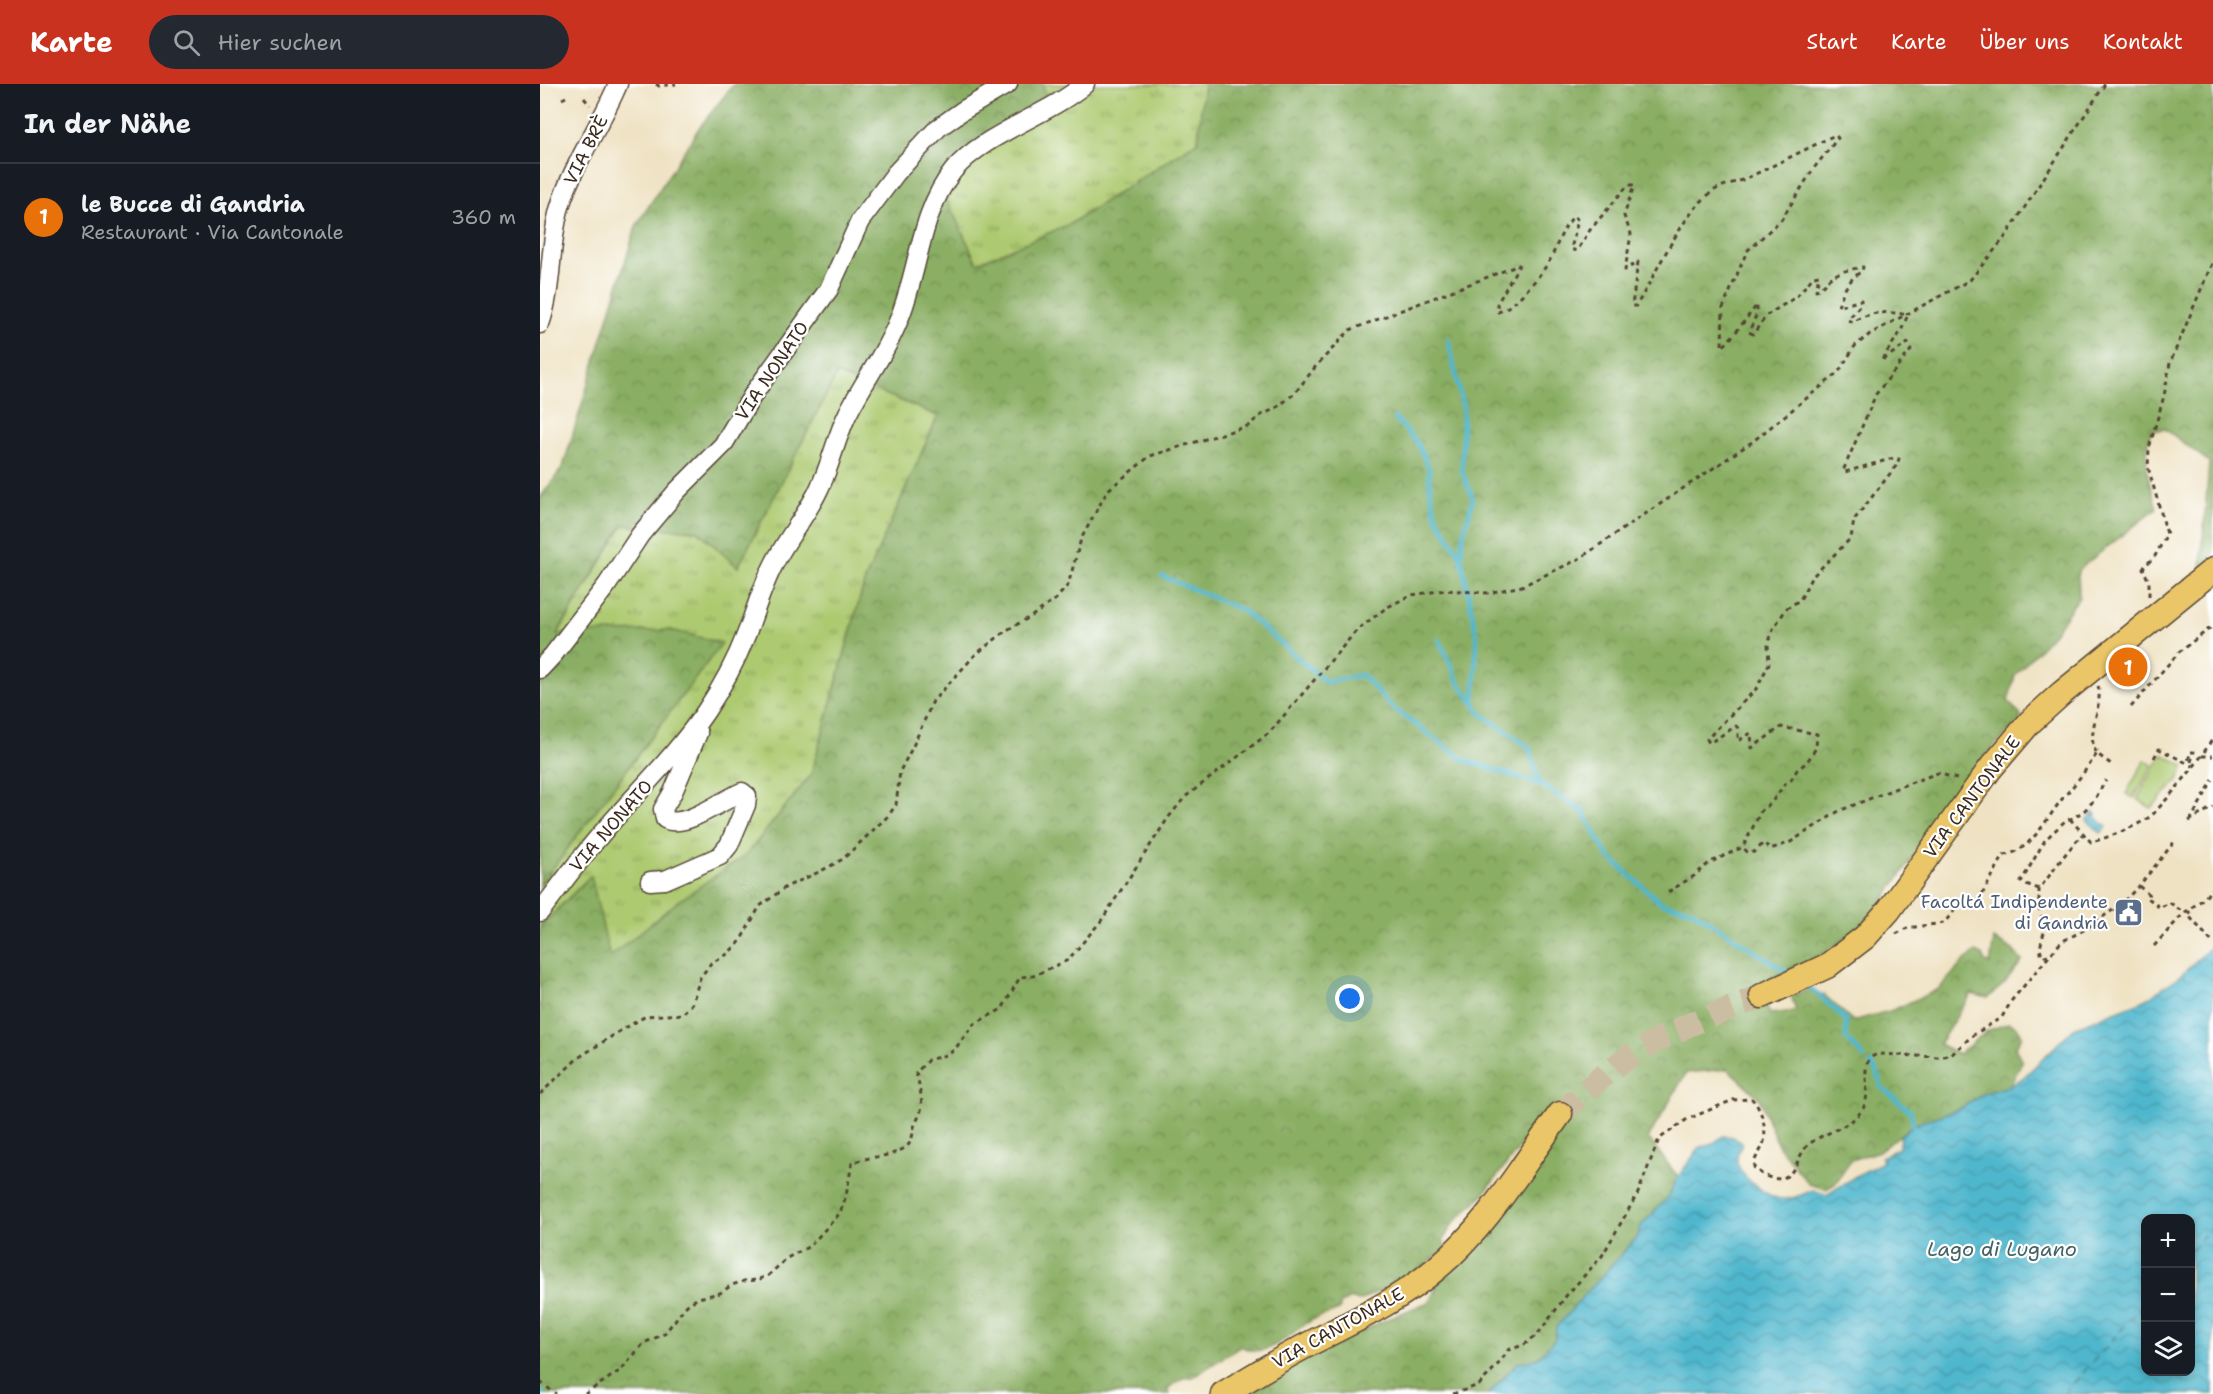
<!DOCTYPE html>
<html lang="de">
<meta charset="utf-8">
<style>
:root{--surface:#171b24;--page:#242831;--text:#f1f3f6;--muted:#9ea1a6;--line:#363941;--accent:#c8321e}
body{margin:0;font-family:"Shantell Sans",sans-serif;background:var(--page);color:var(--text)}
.controls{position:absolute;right:18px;bottom:18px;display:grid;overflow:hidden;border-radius:12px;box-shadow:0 3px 9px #0003}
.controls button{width:54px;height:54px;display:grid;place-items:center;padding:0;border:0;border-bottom:2px solid var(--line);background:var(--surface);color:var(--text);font:30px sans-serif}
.you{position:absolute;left:810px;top:915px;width:21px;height:21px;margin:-15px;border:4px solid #fff;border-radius:50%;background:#1a73e8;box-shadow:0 0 0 9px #1a73e833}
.badge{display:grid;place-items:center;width:39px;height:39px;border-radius:50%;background:var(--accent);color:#fff;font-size:20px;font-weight:700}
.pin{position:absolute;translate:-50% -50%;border:3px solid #fff;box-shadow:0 2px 6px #0006}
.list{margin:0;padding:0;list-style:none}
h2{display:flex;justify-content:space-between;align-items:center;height:78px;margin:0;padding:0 24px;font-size:26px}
h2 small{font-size:20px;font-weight:400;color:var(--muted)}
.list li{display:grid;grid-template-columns:39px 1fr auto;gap:18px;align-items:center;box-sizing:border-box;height:108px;padding:0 24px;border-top:2px solid var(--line)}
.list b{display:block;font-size:22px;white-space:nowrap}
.list p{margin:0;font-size:20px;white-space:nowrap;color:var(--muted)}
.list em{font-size:20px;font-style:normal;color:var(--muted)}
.icon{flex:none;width:33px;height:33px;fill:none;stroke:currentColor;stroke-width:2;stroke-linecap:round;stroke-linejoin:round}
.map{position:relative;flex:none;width:1673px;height:1310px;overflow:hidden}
header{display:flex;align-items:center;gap:36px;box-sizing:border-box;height:84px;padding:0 30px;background:var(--accent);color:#fff}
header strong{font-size:28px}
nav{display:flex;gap:33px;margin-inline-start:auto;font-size:21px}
.search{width:420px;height:54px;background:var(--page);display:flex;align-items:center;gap:15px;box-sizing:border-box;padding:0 21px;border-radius:33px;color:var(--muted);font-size:22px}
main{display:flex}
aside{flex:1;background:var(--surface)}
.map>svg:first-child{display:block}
.grass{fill:url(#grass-tufts);stroke:#747a48;stroke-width:1.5}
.forest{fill:url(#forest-crowns);stroke:#626c40;stroke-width:1.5}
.park{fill:url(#park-crowns);stroke:#747a48;stroke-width:1.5}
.garden{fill:#adca71;stroke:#747a48;stroke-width:1.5}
.water{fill:url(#water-waves);stroke:#457076;stroke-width:1.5;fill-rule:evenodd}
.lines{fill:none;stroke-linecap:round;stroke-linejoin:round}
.stream{stroke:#4fb7cd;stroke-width:4.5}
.ferry{stroke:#436264;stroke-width:1.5;stroke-dasharray:8 6;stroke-linecap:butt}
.major-tunnel{stroke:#cbbda1;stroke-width:24;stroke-dasharray:24 12;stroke-linecap:butt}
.minor-casing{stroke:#564637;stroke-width:21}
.major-casing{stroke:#564637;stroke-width:27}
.path{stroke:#564637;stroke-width:3;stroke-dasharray:4.5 4.5;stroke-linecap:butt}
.minor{stroke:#fff;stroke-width:18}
.major{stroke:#ebc669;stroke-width:24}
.labels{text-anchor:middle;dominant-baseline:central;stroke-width:4.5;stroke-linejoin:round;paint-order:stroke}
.street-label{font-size:18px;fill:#3b2a1e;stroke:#fff}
.service-label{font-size:18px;fill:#4e5e75;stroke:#fff;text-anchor:end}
.water-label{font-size:20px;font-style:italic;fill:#436264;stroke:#fff}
</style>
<header>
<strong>Karte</strong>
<div class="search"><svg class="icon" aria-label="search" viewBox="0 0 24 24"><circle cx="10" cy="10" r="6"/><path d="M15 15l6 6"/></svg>Hier suchen</div>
<nav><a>Start</a><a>Karte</a><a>Über uns</a><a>Kontakt</a></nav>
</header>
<main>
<aside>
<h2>In der Nähe<small></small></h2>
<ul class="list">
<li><span class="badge" style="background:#e8710a">1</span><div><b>le Bucce di Gandria</b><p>Restaurant · Via Cantonale</p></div><em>360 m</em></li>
</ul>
</aside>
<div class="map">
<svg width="1673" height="1310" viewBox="0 0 1673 1310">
<defs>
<pattern id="grass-tufts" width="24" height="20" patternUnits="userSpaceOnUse" patternTransform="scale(1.5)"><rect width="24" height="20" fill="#adca71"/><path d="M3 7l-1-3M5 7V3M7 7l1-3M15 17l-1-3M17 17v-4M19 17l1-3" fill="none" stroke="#8ea45c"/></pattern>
<pattern id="forest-crowns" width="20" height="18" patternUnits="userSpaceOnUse" patternTransform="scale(1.5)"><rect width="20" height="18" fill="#8aae63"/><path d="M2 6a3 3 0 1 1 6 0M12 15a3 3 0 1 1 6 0" fill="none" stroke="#728e51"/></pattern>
<pattern id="park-crowns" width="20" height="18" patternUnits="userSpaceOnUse" patternTransform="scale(1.5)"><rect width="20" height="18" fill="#adca71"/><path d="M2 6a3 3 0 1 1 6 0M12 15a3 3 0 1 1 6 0" fill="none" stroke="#8ea45c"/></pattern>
<pattern id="water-waves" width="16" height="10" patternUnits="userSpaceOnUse" patternTransform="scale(1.5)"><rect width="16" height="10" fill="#4fb7cd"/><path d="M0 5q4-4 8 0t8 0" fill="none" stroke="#4395a6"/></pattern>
</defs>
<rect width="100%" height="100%" fill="#fff"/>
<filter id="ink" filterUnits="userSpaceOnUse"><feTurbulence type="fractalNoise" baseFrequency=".0167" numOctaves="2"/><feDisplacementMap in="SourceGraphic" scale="12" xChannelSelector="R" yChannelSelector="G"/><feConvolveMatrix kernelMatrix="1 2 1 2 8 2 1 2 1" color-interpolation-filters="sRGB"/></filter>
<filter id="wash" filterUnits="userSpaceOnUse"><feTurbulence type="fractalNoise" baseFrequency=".008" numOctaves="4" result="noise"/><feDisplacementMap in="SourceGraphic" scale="24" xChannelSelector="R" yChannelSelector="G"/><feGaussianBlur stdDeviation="1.35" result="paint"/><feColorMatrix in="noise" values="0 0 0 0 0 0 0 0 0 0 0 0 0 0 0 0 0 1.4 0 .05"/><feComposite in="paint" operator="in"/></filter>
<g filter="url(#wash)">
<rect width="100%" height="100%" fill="#efe2c2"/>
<path class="grass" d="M 503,0 L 664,0 L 658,57 L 530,140 L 437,180 L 397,96 L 506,16 Z
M 297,290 L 398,332 L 325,496 L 271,691 L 207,770 L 136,819 L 69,874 L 50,792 L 0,843 L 0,801 L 181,560 L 17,551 L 83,441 L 158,447 L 198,483 Z"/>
<path class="forest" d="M 194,0 L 503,0 L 506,16 L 397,95 L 437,179 L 530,140 L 658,57 L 664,0 L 1673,0 L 1673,472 L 1661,483 L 1669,378 L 1625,345 L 1611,347 C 1602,380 1608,393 1617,424 L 1538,486 L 1539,513 L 1514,549 L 1475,591 L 1468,617 L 1482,633 L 1441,676 L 1335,828 C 1296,866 1266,881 1216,900 L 1230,930 L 1256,927 L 1251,911 L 1269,906 L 1284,911 L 1313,937 L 1353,926 L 1399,905 L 1425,876 L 1436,868 L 1443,871 L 1444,877 L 1450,880 L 1454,855 L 1473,866 L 1482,877 L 1464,900 L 1448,914 L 1431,910 L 1399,960 L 1419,970 L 1447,947 L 1469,939 L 1477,943 L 1482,951 L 1475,964 L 1482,977 L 1470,1002 L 1445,1009 L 1421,1024 L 1373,1041 L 1339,1067 L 1311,1076 L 1295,1100 L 1286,1105 L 1269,1100 L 1239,1063 L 1219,1014 L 1188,985 L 1146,989 L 1108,1054 L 1138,1093 L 1128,1113 L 1101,1142 L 1098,1152 L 1016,1243 L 1015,1255 L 997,1275 L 977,1279 L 949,1310 L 705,1310 C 765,1275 824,1243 889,1218 L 899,1197 L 1011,1023 L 941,1113 L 914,1138 L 903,1156 L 906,1165 L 866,1194 L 819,1217 L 810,1214 L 801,1219 L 799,1226 C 791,1229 781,1232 772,1236 C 750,1247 728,1278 701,1262 L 653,1293 L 643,1294 L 627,1305 L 630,1310 L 0,1310 L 0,843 L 51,792 L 70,873 L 136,819 L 207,770 L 271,691 L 325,496 L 398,332 L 297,290 L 198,483 L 158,447 L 83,441 L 17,550 L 131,546 L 182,559 L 0,801 L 0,414 L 23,383 L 96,142 L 159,44 Z"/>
<path class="park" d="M 1605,676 L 1613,681 L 1594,714 L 1586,710 Z"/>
<path class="garden" d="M 1622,670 L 1645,682 L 1638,696 L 1611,724 L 1597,715 Z"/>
<path class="water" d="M 1554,728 L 1557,731 L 1555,732 L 1567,743 L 1561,749 L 1547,736 Z
M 1673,861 L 1673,1310 L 949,1310 L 977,1279 L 997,1275 L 1015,1255 L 1016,1243 L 1098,1152 L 1101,1142 L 1128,1113 L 1138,1093 L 1160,1063 L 1171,1061 L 1183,1052 L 1193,1053 L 1202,1059 C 1200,1064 1196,1071 1197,1077 C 1199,1092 1227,1113 1241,1115 C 1252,1116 1264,1110 1273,1106 L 1287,1111 L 1316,1092 L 1343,1078 L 1341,1073 L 1359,1064 L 1360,1052 L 1373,1041 L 1421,1024 L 1445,1009 L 1470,1002 L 1484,993 L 1534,944 L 1603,917 L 1639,893 ZM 1650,1134 L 1650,1288 L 1606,1288 L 1606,1134 Z"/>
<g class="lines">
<path class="stream" d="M 908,255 L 923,324 L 922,387 L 933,415 L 923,452 L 921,472
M 855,334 L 878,360 L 889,385 L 890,404 L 896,432 L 921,473 L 937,553 L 934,619 L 940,629 L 989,663 L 1000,700
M 622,492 L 702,526 L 786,598 L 822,591 L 853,624 L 924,676 L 1000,700 L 1043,727 L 1068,772 L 1121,819 L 1150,825 L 1250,890
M 899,556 L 920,601 L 934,619
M 1264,900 L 1278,910 L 1306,936 L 1306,954 L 1324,973
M 1331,980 L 1337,987 L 1341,1003 L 1371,1028 L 1373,1041
M 0,1305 L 2,1310"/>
<path class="ferry" d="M 1650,1167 L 1673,1142
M 1524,1310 L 1606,1218"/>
</g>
</g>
<g filter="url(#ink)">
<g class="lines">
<path class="major-tunnel" d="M 1020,1030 C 1044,1009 1067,986 1095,969 C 1134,944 1179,929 1222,912"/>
<defs>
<path id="minor" d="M 0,240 C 13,203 9,163 19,126 C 32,81 60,43 78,0
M 0,585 L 13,571 L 67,501 L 100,451 L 137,407 L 183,361 L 214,309 L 289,205 L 320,137 L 356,89 L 398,44 L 422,27 L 468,0
M 110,797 L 125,796 L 180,772 L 189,761 L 206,721 L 207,712 L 202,708 C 184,715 144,746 125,735 L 123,725 L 133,708 L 158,649
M 0,828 C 21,801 41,773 63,748 C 97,708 136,671 166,627 C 182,603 196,577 206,551 C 215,528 221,506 232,484 C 245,456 266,433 279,405 C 291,381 296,353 308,329 C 325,295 348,266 361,230 C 379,183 381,127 413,87 C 443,50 507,32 545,0"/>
<path id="major" d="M 1222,912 L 1287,882 L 1325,853 L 1349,826 L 1450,685 L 1490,638 L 1522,609 L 1673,486
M 683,1310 C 712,1293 740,1275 769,1260 C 814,1237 860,1216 898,1183 C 948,1141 981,1083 1020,1030"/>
</defs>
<use href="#minor" class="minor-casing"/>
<use href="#major" class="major-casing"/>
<path class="path" d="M 116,0 L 119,2 L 136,0
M 44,14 L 50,21
M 22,15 L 26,13
M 1367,233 L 1361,247 L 1341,277 L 1368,259 L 1371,266 L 1336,310 L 1303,387 L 1305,388 L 1354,374 L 1359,375 L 1356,382 L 1314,436 L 1311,454 L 1271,494 L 1260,516 L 1247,524 L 1233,545 L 1228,561 L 1229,580 L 1216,605 L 1167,655 L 1169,659 L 1171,658 L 1196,642 L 1198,644 L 1198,657 L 1211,649 L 1212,664 L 1241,643 L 1277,650 L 1276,664 L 1267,678 L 1257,686 L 1251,696 L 1245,700 L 1231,719 L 1221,727 L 1203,763 L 1208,769 L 1214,768 L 1224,759 L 1230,765 L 1249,759 L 1299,727 L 1359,703 L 1398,689 L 1420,696
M 1609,512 L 1609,498 L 1603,484 L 1615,472 L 1627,450 L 1608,383 L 1609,364 L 1624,312 L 1630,279 L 1673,177
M 1558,602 C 1564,621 1544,653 1557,669 C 1561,674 1568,677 1572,681
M 1591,623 L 1640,567 L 1673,542
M 1651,668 L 1654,668 L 1650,681 L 1653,682
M 1662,672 L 1673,672
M 1614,674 L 1619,665 L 1647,679 L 1651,668
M 1530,735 L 1551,758 C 1567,754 1605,740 1615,728 C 1636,705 1657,681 1673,654
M 1649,737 L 1673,723
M 1650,737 L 1673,696
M 1599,802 L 1609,811 L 1607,813 L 1620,824 L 1629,818 L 1644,829
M 1499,805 L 1481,798 L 1505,756 L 1526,736 L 1533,734 L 1545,726 L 1555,715 L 1566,696
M 1128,808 L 1154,792 L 1169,779 L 1203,763
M 1648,827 L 1650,829 L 1648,831 L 1673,859
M 1356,850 L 1367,844 L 1404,839 L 1418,822 L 1426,818 L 1434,825 L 1464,771 C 1491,768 1507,733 1523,714 C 1536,699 1548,684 1559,666
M 1614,862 L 1644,829 L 1665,814 L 1671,805
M 1508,871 L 1502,873 L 1500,864 L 1505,844 L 1499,824 L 1499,805 C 1513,788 1527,765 1543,751
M 0,1010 L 38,974 L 80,947 L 106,932 L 143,930 L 152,920 L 160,894 L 171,879 L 186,871 L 199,859 L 220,822 L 246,803 L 281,787 L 303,775 L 348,732 L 356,721 L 360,687 L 373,662 L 393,617 L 435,571 L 467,546 L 492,532 L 516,515 L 528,501 L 541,455 L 568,406 L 610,372 L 708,342 L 721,331 L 735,325 L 755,309 L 776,282 L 810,246 L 979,181 L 957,220 L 958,228 C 974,224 1001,191 1010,176 C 1018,160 1022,144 1034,132 L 1038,136 L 1031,165 L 1037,167 L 1050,146 L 1088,101 L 1094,101 L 1084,132 L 1091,150 L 1085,186 L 1098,178 L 1092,222 L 1096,222 C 1118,187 1140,132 1173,107 C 1184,100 1196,99 1207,94 C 1237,80 1266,65 1295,51 L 1298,54 L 1274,84 L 1241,136 L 1207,167 L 1183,224 L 1182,263 C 1188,260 1210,229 1217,221 L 1217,229 L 1209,248 L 1213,250 L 1227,231 L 1256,213 L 1274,192 L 1279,191 L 1276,206 C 1283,204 1285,198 1290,194 C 1300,187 1312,185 1323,183 L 1322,187 C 1309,195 1302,208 1298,223 L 1321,216 L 1321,220 L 1308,236 L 1312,238 C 1331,227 1347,227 1368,231
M 0,1298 L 16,1310
M 45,1310 L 81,1286 L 104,1259 L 124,1250 L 147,1221 L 158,1214 L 180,1209 L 192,1201 L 204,1197 L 217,1196 L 229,1191 L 247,1174 L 270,1162 L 300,1129 L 306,1112 L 312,1079 C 327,1072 347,1074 361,1066 C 372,1061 372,1054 374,1043 C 376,1037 380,1032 381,1026 C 383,1014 379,1000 376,989 L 388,976 L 409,970 L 415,965 L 434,940 L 462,925 L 480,893 L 493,892 L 528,876 L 561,837 L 628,734 L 645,713 L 729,649 L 817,546 L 846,524 L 871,511 L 906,506 L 948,509 L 982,502 L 1037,476 L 1212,358 L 1298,289 L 1315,262 L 1330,250 L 1430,196 L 1466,152 L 1565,0
M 913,1310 L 939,1301 L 961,1277 L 968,1266 L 984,1261 L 998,1250 L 1026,1212 L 1062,1172 L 1098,1109 L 1119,1055 L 1146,1036 L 1193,1016 L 1212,1015 C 1222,1025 1228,1048 1223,1061 C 1220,1069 1213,1075 1214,1083 C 1220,1091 1234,1097 1243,1094 C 1257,1089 1258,1070 1268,1061 C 1285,1047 1309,1045 1322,1026 C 1335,1008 1314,975 1339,970 L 1397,973 L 1411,971 L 1432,952 L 1462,933 L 1472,916 L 1521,858 L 1544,846 L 1580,821 L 1599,802 L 1635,757"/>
<use href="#minor" class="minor"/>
<use href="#major" class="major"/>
</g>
</g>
<defs>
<symbol id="civic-square" viewBox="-11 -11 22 22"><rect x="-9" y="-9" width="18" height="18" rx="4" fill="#5c6f8a" stroke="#fff"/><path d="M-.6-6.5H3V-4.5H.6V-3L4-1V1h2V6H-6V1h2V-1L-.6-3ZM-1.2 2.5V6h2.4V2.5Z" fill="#fff"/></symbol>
</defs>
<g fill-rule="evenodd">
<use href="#civic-square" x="1572" y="812" width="33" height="33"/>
</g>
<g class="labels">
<g class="street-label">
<text transform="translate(46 66) rotate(-63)">VIA BRÈ</text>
<text transform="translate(232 287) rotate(-56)">VIA NONATO</text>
<text transform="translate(1432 713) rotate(-53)">VIA CANTONALE</text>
<text transform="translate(71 742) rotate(-49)">VIA NONATO</text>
<text transform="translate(798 1244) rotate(-29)">VIA CANTONALE</text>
</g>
<g class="service-label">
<text x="1568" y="818">Facoltá Indipendente<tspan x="1568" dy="21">di Gandria</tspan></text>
</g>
<g class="water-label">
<text x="1462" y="1165">Lago di Lugano</text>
</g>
</g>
</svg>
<div class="controls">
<button>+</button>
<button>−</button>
<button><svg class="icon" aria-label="layers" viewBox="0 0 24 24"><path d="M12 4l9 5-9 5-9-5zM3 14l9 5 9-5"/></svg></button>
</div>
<div class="you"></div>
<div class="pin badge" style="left:1588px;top:583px;background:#e8710a">1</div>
</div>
</main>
